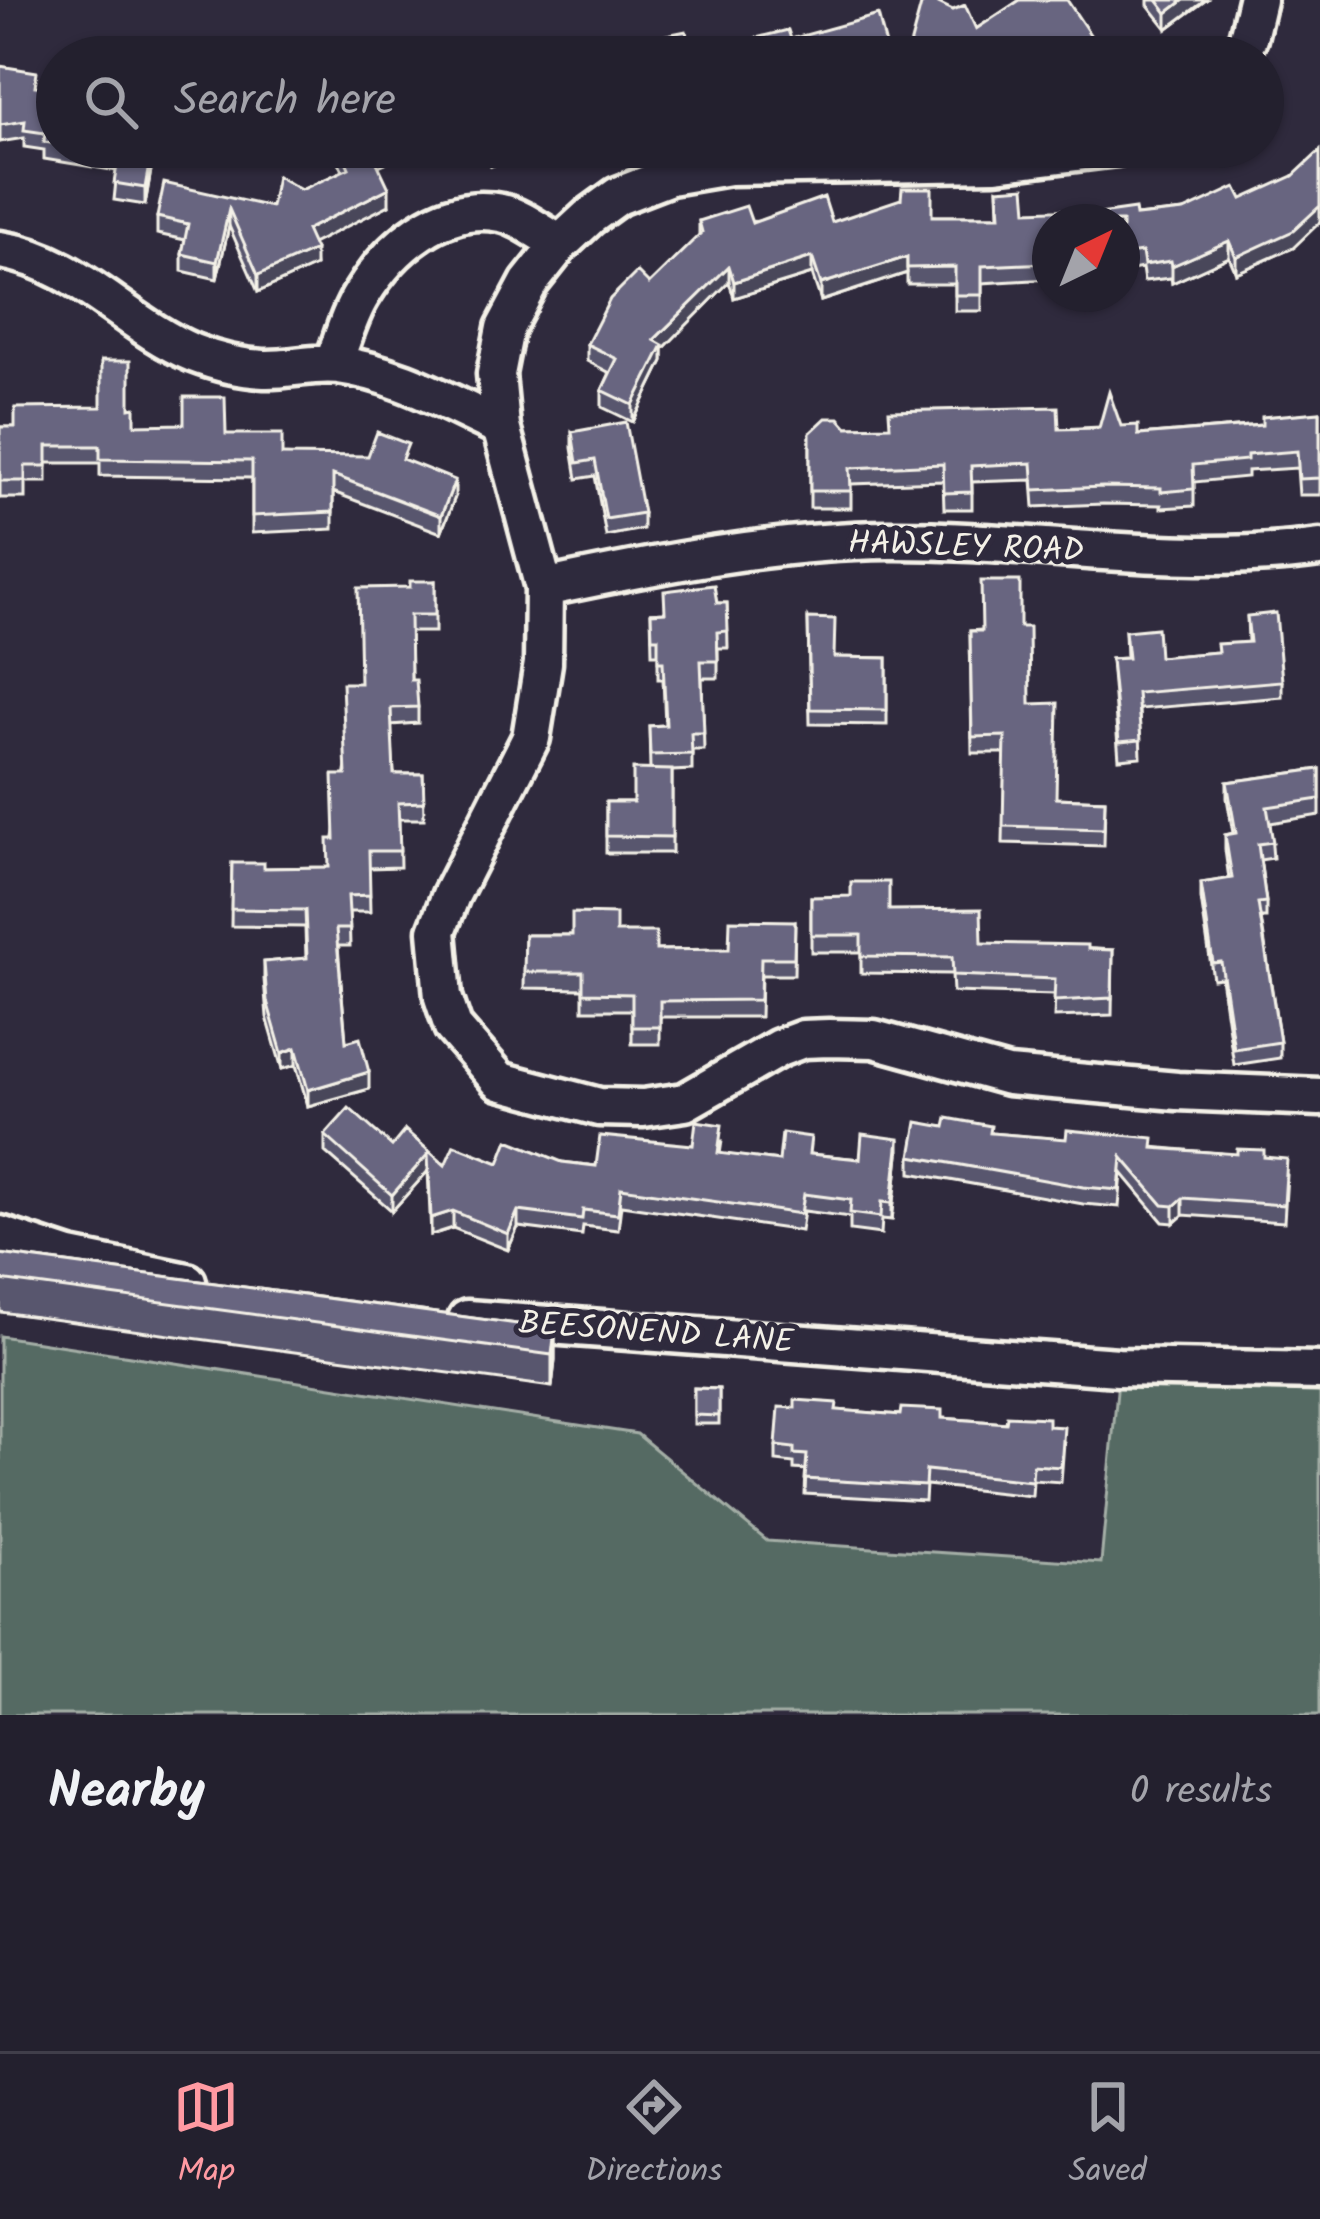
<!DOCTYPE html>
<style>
:root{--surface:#23202e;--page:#2b2836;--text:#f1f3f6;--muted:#a3a3aa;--line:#403e4a;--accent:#ff9aa2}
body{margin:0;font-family:Kalam,sans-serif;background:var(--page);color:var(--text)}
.compass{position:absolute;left:1032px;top:204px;width:108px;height:108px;border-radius:50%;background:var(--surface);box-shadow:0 3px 9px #0004;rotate:43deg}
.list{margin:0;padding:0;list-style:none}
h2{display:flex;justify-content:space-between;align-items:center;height:156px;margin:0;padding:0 48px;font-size:51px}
h2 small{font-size:39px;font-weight:400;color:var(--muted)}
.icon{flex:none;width:66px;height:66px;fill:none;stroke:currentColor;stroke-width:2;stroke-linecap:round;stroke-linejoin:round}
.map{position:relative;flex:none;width:1320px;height:1715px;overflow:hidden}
.search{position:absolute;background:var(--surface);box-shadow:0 3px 9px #0004;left:36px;right:36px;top:36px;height:132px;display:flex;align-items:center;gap:30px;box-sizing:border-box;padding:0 42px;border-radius:66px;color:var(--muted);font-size:45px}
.sheet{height:336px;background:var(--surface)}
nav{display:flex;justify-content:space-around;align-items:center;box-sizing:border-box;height:168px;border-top:3px solid var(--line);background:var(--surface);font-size:33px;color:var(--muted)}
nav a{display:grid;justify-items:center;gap:6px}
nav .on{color:var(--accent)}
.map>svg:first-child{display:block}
.green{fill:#556a64;stroke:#a4aea6;stroke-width:3}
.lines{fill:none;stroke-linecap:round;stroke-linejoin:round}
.minor-casing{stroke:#f4f1e8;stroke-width:45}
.minor{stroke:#2f2a3d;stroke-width:36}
.wall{fill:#59576e;stroke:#f4f1e8;stroke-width:3}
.shaded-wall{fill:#48475a;stroke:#f4f1e8;stroke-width:3}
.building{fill:#676580;stroke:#f4f1e8;stroke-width:3}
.labels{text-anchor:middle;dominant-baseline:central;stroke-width:10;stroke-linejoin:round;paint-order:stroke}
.street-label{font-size:33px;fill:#f4f1e8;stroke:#2f2a3d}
</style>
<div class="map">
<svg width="1320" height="1715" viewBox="0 0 1320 1715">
<rect width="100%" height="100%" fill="#2f2a3d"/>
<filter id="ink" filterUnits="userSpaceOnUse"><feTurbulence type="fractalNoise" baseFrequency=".00833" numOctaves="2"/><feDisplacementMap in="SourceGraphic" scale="24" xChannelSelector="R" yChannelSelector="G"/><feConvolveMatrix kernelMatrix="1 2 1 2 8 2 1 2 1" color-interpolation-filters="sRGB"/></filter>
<g filter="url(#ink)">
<path class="green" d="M 0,1336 L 637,1434 L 767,1541 L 1101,1563 L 1118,1380 L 1320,1382 L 1320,1715 L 0,1715 Z"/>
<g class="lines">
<defs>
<path id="minor" d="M 1237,57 L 1248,38 L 1257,0
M 1117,147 L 996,162 L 729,166 L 670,176 L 618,196 L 589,217 L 560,244 L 529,283 L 505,328 L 496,374 L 501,427 L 544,588 L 543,663 L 531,738 L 451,895 L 437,931 L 443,997 L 453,1027 L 500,1081 L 599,1107 L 643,1108 L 685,1102 L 779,1048 L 803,1039 L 829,1038 L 874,1039 L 1008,1076 L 1177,1091 L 1320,1097
M 0,250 C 77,261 124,324 193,353 C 216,362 240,368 264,369 C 289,370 314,362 338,365 C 398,373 446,402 501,427
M 333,364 C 342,342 349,314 362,294 C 390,248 442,201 501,213 C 520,216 542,234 560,244
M 544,588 C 656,564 775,541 889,540 C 1033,539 1176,568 1320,548
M 0,1235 L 70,1258 L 187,1282
M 467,1319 L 1118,1367 L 1320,1371"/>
</defs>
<use href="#minor" class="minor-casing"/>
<use href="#minor" class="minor"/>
</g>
<path class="wall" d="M 1020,0 L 1097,57 L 907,57 L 976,29 Z
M 1148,0 L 1206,0 L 1167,29 L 1148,5 Z
M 0,66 L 37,87 L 57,89 L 57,147 L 155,147 L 145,205 L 114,200 L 117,171 L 44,159 L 44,150 L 24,147 L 24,138 L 0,142 Z
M 332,147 L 421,147 L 378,166 L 389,205 L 312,243 L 315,266 L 258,292 L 229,226 L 217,279 L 182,271 L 182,254 L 185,240 L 157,234 L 157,217 L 271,207 L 301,190 L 343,171 Z
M 485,147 L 542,147 L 491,166 Z
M 998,189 L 1027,211 L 1078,217 L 1136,216 L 1184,211 L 1242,199 L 1293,248 L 1236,273 L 1229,257 L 1172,283 L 1171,278 L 1144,281 L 1142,268 L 1122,272 L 1122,222 L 1050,222 L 1050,279 L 982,283 L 982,311 L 955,311 L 955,284 L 907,284 L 907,273 L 821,301 L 812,274 L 734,298 L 729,282 L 663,349 L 663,361 L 633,422 L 602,407 L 602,390 L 610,373 L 587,361 L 587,344 L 699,236 L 699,221 L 832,222 L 932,216 L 999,216 Z
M 130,408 L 135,425 L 226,434 L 282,455 L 408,462 L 455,497 L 441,533 L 333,492 L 333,529 L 252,533 L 252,478 L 100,476 L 100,463 L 47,463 L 47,482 L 25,482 L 25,498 L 0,498 L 0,427 L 15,427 Z
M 1320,412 L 1320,495 L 1299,495 L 1297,468 L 1247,471 L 1247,477 L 1194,482 L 1194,506 L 1161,508 L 1161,505 L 1103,504 L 1034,507 L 1032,480 L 972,482 L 972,509 L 944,509 L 943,481 L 851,484 L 851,508 L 810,508 L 810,433 L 847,427 L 1059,429 L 1121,426 L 1138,435 L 1262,425 Z
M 572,432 L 643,513 L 643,529 L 606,536 L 595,476 L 577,479 L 572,448 Z
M 435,581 L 435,632 L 410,632 L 411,680 L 418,707 L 418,723 L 391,725 L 394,774 L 423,774 L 424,819 L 399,819 L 400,867 L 369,868 L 370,912 L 349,912 L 350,946 L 338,946 L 346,1042 L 369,1089 L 308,1106 L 296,1065 L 282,1069 L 267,1017 L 264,979 L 264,962 L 306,958 L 305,927 L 231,926 L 232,863 L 264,868 L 329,867 L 360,683 L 410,587 Z
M 717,603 L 727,603 L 728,648 L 718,648 L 718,678 L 702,678 L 704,750 L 692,750 L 692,770 L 672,771 L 672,853 L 606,853 L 606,802 L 633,802 L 650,769 L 649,726 L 665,725 L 663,679 L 658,679 L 658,654 L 652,654 L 651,613 L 665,612 Z
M 1247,616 L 1282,681 L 1282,697 L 1139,709 L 1141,757 L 1119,759 L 1111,659 L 1126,658 L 1125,631 L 1159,657 L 1217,652 L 1248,642 Z
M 808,618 L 835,657 L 887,658 L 887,725 L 810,724 Z
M 1020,627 L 1030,704 L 1056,798 L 1105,800 L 1104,846 L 1003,843 L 1005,753 L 972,753 L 970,631 Z
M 1320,769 L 1320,815 L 1270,823 L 1273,858 L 1260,860 L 1266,902 L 1266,918 L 1261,918 L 1280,1042 L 1280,1058 L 1234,1065 L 1221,978 L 1213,979 L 1201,899 L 1201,883 L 1229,879 L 1225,850 L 1225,835 L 1233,833 L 1227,798 L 1227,782 Z
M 811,897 L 889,910 L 982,943 L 1113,950 L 1112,1015 L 1054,1017 L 1055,995 L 953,992 L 952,974 L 861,973 L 861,952 L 811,952 Z
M 795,921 L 794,975 L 761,975 L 760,1017 L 660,1017 L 660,1044 L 632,1044 L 632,1010 L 583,1010 L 583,989 L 524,988 L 525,935 L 572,935 L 616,932 L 656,950 L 729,949 Z
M 945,1127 L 991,1133 L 1264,1157 L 1287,1175 L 1284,1222 L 1183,1215 L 1174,1223 L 1163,1222 L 1122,1173 L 1119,1207 L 1083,1204 L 911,1173 L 911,1156 Z
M 325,1135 L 392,1146 L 445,1165 L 562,1162 L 596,1166 L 693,1145 L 722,1141 L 720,1154 L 779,1161 L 811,1154 L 860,1159 L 899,1155 L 892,1220 L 882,1219 L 881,1234 L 850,1230 L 850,1217 L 804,1211 L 801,1231 L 621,1205 L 618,1230 L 583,1226 L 582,1235 L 518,1227 L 508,1250 L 453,1228 L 431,1235 L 428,1171 L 392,1211 L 325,1152 Z
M 0,1254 L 555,1329 L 555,1361 L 552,1387 L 0,1312 Z
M 694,1388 L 719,1389 L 719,1424 L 694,1424 Z
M 836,1410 L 1048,1426 L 1064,1442 L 1061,1482 L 1033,1480 L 1032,1496 L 926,1485 L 925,1501 L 805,1494 L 806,1470 L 794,1469 L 794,1463 L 776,1461 L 776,1446 Z"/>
<path class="shaded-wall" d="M 1184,0 L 1206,0 L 1167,29 L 1167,13 Z
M 1053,40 L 1053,57 L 1027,57 Z
M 1097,45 L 1097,57 L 1079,57 Z
M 152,147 L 155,147 L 145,205 L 145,188 Z
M 384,147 L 421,147 L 372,169 L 372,152 Z
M 437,147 L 472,147 L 437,158 Z
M 497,147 L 542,147 L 491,166 L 491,149 Z
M 389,188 L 389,205 L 306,247 L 306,230 Z
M 1320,206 L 1320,222 L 1293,248 L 1236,273 L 1236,257 Z
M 229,209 L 229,226 L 217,279 L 217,262 Z
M 1229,241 L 1229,257 L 1172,283 L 1172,266 Z
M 315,250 L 315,266 L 258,292 L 258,275 Z
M 812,257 L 812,274 L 734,298 L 734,282 Z
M 907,257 L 907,273 L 821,301 L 821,284 Z
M 729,266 L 729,282 L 663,349 L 663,361 L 633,422 L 633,405 L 654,340 Z
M 455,480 L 455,497 L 441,533 L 441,516 Z
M 296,1048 L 296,1065 L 282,1069 L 282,1053 Z
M 369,1072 L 369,1089 L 308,1106 L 308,1090 Z
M 899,1139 L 899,1155 L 892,1220 L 892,1203 Z
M 428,1154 L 428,1171 L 392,1211 L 392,1195 Z
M 1183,1198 L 1183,1215 L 1174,1223 L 1174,1206 Z
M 453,1211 L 453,1228 L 431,1235 L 431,1218 Z
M 518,1211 L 518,1227 L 508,1250 L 508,1234 Z
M 555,1329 L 555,1361 L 552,1387 L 552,1355 Z"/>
<path class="building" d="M 932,0 L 953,10 L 965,5 L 976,29 L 1020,0 L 1067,0 L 1097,45 L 1079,57 L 1065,57 L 1053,40 L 1027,57 L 907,57 L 921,5 Z
M 1157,0 L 1184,0 L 1167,13 Z
M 878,15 L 889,57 L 586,57 L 663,41 L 662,36 L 686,31 L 691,54 L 788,30 L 791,39 Z
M 0,66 L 37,72 L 35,86 L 57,89 L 57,144 L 44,142 L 45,133 L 24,130 L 25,121 L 0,125 Z
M 73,147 L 152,147 L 145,188 L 114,183 L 119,154 Z
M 340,147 L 384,147 L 372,152 L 389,188 L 306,230 L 315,250 L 258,275 L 229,209 L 217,262 L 182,254 L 188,224 L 157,217 L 164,183 L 271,207 L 277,176 L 301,190 L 349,168 Z
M 1320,151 L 1320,206 L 1293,231 L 1236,257 L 1229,241 L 1172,266 L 1171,261 L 1144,265 L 1142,252 L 1122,255 L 1122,222 L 1050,222 L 1050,263 L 982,266 L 982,295 L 955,295 L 955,267 L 907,268 L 907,257 L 821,284 L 812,257 L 734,282 L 729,266 L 654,340 L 663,345 L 633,405 L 602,390 L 617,359 L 587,344 L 610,299 L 637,272 L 649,284 L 702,232 L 699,221 L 746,206 L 752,223 L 824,197 L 832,222 L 901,199 L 902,188 L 932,188 L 932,216 L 1000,216 L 998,189 L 1025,187 L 1027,211 L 1078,209 L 1078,217 L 1135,209 L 1136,216 L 1184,211 L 1236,187 L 1242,199 L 1293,176 Z
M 101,361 L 130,361 L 130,408 L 135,407 L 135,425 L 184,424 L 184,397 L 225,397 L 226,434 L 282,434 L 282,455 L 368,456 L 377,432 L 408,444 L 402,459 L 455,480 L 441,516 L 333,475 L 333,512 L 252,516 L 252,461 L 100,459 L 100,446 L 47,446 L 47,466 L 25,466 L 25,481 L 0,481 L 0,427 L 15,427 L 15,408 L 101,407 Z
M 1109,392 L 1121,426 L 1138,425 L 1138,435 L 1262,425 L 1262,417 L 1320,412 L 1320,478 L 1299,479 L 1297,451 L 1247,455 L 1247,460 L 1193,465 L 1194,489 L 1161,492 L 1161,488 L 1103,487 L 1034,490 L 1032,463 L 971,466 L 972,492 L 944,493 L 943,464 L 850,468 L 851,491 L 810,491 L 810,433 L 826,418 L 839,418 L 847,427 L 890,426 L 889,411 L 1058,407 L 1059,429 L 1099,428 Z
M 626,422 L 643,513 L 606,519 L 595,460 L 577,463 L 572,432 Z
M 410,581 L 435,581 L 435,615 L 410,615 L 411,680 L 416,680 L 418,707 L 391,708 L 394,774 L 423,774 L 424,802 L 398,803 L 400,851 L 369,851 L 370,895 L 348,896 L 350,929 L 336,929 L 346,1042 L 360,1038 L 369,1072 L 308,1090 L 296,1048 L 282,1053 L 267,1001 L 264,962 L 307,958 L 305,910 L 231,909 L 232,863 L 264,863 L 264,868 L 329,867 L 328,839 L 335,839 L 333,775 L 346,775 L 342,683 L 360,683 L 358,588 L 410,587 Z
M 981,581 L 1020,581 L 1020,627 L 1029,627 L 1030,704 L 1058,703 L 1056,798 L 1105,800 L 1104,829 L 1003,826 L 1005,736 L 972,737 L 970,631 L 982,631 Z
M 714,585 L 717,603 L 727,603 L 728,631 L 717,632 L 718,661 L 701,661 L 704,733 L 691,733 L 692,754 L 650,755 L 649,726 L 666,725 L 663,662 L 658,662 L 658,638 L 652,638 L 651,613 L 665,612 L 664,591 Z
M 1276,613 L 1282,681 L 1137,693 L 1141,740 L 1119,742 L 1111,659 L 1128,658 L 1125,631 L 1157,628 L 1159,657 L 1218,652 L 1217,644 L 1250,642 L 1247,616 Z
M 808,618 L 835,619 L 834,657 L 887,658 L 887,710 L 810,709 Z
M 633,769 L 672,770 L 672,837 L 606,836 L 606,802 L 633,802 Z
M 1320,769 L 1320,799 L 1267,807 L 1273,842 L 1258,844 L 1266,902 L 1258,903 L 1280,1042 L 1234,1049 L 1221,962 L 1213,963 L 1201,883 L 1232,878 L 1225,835 L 1236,833 L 1227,782 Z
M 851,882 L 889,882 L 889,910 L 981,909 L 982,943 L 1088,945 L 1088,949 L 1113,950 L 1112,998 L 1054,1001 L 1055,979 L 953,975 L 952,957 L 861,956 L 861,935 L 811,935 L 811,897 L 851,896 Z
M 572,913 L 616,914 L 616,932 L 656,932 L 656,950 L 729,949 L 730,920 L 795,921 L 794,958 L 761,958 L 760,1000 L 660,1001 L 660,1027 L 632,1027 L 632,994 L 583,993 L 583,972 L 524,972 L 525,935 L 572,935 Z
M 349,1108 L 392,1146 L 405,1130 L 445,1165 L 454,1145 L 499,1163 L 508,1140 L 562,1162 L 596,1166 L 600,1136 L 693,1145 L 696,1121 L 722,1125 L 718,1153 L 779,1161 L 782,1133 L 811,1137 L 809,1154 L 860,1159 L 862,1134 L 899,1139 L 892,1203 L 882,1202 L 881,1217 L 850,1213 L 851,1200 L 804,1194 L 801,1214 L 621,1188 L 618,1214 L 583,1210 L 582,1219 L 518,1211 L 508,1234 L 453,1211 L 431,1218 L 428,1154 L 392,1195 L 325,1135 Z
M 947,1118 L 991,1126 L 990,1133 L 1066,1139 L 1067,1130 L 1154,1138 L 1153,1148 L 1237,1154 L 1237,1149 L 1264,1150 L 1264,1157 L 1287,1159 L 1284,1205 L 1183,1198 L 1174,1206 L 1163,1205 L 1122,1157 L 1119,1190 L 1083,1187 L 911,1156 L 917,1122 L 945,1127 Z
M 0,1254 L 555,1329 L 552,1355 L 0,1280 Z
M 694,1388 L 719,1389 L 719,1416 L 694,1415 Z
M 795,1400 L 837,1403 L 836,1410 L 900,1415 L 901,1408 L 942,1410 L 942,1418 L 1006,1423 L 1007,1416 L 1048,1418 L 1048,1426 L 1064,1427 L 1061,1467 L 1033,1465 L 1032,1481 L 926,1470 L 925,1486 L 805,1479 L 807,1455 L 794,1454 L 794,1448 L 776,1446 L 779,1407 L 795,1408 Z"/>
</g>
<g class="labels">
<g class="street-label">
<text transform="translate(966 548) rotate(2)">HAWSLEY ROAD</text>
<text transform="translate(656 1334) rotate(4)">BEESONEND LANE</text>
</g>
</g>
</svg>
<svg class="compass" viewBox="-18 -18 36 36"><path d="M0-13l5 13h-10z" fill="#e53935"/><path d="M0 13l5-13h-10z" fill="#a3a3aa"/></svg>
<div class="search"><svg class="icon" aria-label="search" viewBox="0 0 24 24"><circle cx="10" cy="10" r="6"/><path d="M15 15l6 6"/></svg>Search here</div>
</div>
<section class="sheet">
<h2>Nearby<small>0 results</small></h2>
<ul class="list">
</ul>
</section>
<nav>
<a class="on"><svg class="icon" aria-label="map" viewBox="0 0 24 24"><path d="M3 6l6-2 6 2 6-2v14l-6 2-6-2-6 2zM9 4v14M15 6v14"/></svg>Map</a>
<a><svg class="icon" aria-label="directions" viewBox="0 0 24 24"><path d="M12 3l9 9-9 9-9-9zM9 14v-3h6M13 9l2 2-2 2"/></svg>Directions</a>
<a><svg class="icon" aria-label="saved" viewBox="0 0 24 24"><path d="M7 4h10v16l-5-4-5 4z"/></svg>Saved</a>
</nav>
